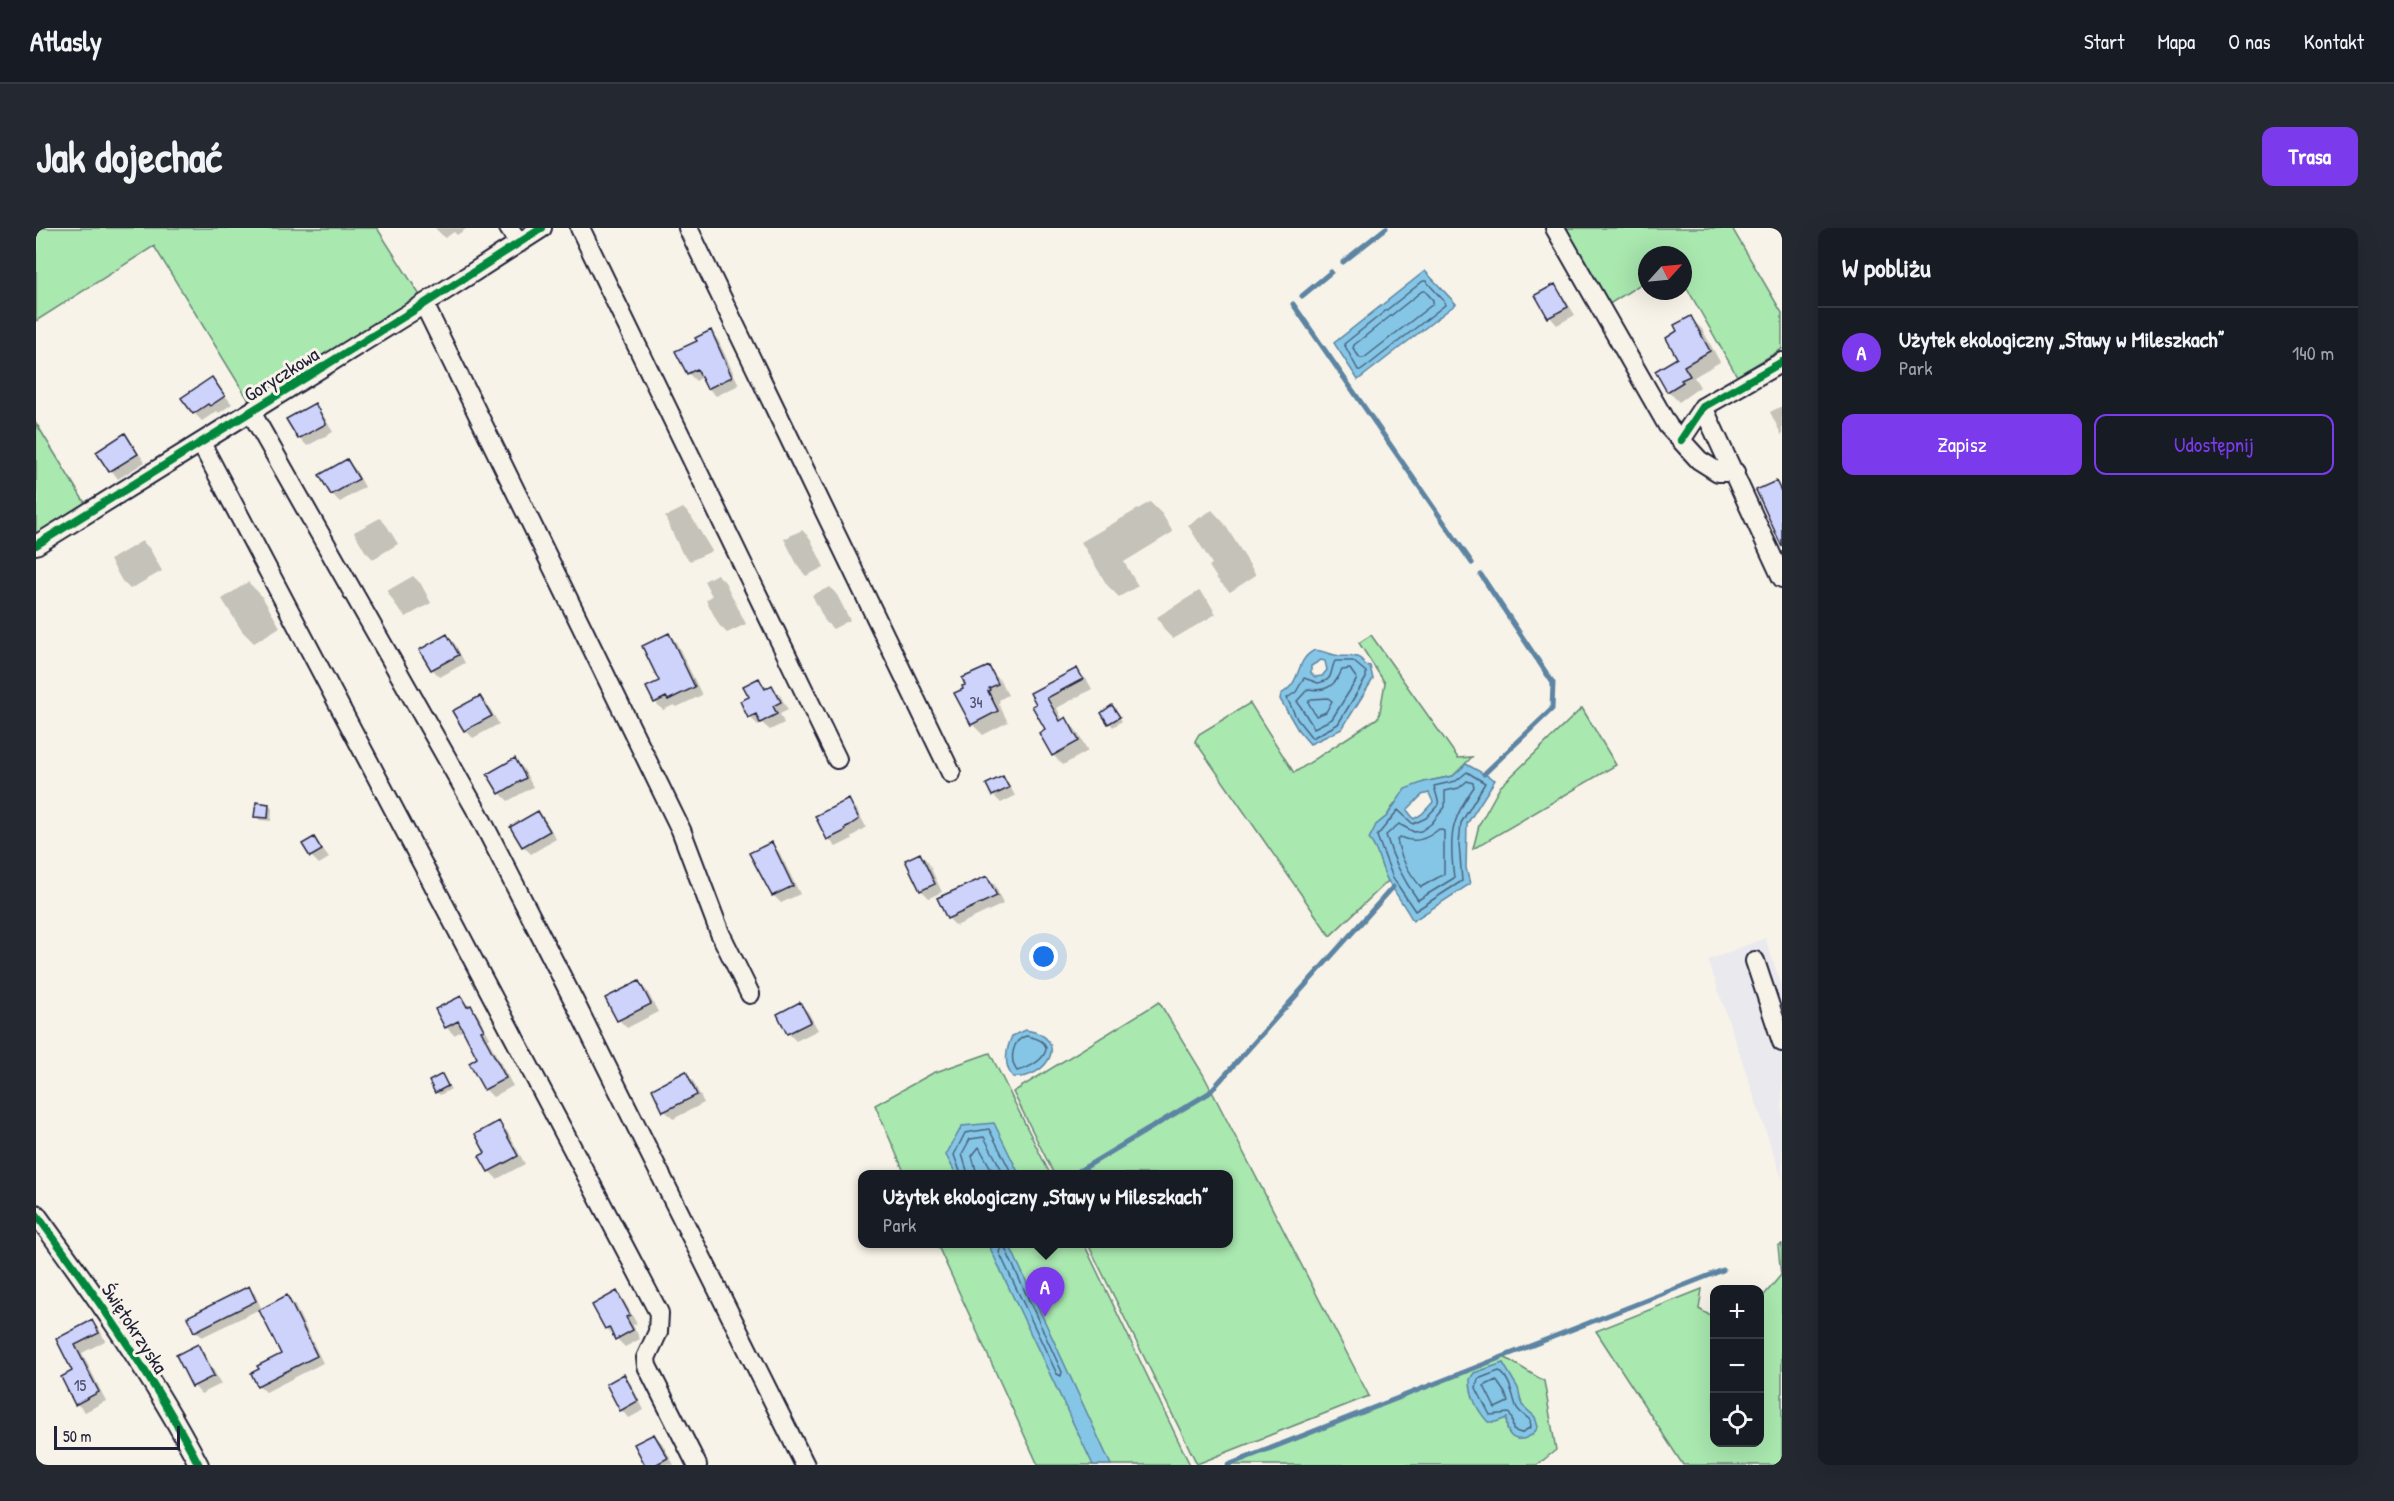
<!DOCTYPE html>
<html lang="pl">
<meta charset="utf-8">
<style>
:root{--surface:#171b24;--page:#242831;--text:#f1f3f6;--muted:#9ea1a6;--line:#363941;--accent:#7c3aed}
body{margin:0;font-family:"Patrick Hand",sans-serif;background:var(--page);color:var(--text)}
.controls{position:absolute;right:18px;bottom:18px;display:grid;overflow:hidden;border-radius:12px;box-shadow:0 6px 24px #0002}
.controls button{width:54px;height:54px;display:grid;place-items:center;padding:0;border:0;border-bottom:2px solid var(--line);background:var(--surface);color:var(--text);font:30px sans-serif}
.compass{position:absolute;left:1602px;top:18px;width:54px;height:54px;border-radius:50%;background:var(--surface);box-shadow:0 6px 24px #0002;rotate:63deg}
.scale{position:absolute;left:18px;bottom:15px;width:126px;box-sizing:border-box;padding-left:6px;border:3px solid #22223b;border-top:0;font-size:16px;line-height:21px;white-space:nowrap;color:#22223b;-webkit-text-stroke:4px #f7f3e8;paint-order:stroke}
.you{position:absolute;left:1008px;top:729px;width:21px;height:21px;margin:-15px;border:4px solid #fff;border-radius:50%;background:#1a73e8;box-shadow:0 0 0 9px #1a73e833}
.badge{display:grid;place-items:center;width:39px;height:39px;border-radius:50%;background:var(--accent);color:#fff;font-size:20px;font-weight:700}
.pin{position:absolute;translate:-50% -50px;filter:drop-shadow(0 2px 3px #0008)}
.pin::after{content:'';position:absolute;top:32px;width:21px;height:18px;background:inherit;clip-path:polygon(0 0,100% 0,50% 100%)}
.popup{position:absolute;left:822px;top:942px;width:375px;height:78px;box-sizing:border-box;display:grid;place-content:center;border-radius:12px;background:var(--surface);filter:drop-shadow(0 2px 4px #0005);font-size:20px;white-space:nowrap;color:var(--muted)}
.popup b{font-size:22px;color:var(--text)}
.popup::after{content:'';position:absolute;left:50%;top:100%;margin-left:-12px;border:12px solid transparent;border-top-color:var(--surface)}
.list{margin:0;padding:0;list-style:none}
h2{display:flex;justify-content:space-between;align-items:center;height:78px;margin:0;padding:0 24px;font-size:26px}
h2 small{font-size:20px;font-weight:400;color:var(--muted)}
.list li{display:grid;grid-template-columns:39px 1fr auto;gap:18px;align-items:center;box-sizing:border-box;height:90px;padding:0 24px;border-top:2px solid var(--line)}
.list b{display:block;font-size:22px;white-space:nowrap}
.list p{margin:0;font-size:20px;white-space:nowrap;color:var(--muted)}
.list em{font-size:20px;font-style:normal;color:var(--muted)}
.actions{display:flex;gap:12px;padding:18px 24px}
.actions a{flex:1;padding:14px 0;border:2px solid var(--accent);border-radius:12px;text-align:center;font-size:21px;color:var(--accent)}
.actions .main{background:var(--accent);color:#fff}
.icon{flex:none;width:33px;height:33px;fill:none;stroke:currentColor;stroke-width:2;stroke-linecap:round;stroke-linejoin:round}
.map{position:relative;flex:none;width:1746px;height:1237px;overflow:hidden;border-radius:12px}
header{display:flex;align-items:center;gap:36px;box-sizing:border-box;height:84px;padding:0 30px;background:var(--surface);border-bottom:2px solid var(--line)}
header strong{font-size:28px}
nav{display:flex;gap:33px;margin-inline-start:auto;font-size:21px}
.intro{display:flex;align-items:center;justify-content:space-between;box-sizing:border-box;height:144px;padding:0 36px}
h1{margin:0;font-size:42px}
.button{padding:15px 27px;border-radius:12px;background:var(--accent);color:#fff;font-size:21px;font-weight:700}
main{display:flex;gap:36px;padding:0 36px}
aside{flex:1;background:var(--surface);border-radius:12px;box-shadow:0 6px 24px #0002}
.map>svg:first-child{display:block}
.built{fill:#eae9ee}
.green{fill:#a9e8af;stroke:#668575;stroke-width:1.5}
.water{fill:#85c6e6;stroke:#5d84a2;stroke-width:1.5;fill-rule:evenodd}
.shadow{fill:#0003}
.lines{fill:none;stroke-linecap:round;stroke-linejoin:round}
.shore{stroke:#4a647f;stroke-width:1.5}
.stream{stroke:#5d84a2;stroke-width:5}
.building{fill:#cdd3fb;stroke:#22223b;stroke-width:1.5}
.minor-casing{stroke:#22223b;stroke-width:22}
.minor{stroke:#f7f3e8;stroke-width:18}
.cycleway-casing{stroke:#f7f3e8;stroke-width:11}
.cycleway{stroke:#00873e;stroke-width:8}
.labels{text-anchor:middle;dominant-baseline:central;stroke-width:6;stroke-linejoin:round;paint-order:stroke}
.number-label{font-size:16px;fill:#4d4e6b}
.street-label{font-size:20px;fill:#22223b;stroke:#f7f3e8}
</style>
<header>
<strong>Atlasly</strong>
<nav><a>Start</a><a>Mapa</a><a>O nas</a><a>Kontakt</a></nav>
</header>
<div class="intro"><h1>Jak dojechać</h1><a class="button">Trasa</a></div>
<main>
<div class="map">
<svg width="1746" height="1237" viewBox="0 0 1746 1237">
<rect width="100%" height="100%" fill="#f7f3e8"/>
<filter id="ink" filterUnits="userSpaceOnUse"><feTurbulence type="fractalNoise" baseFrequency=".0167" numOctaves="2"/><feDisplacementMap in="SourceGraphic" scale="12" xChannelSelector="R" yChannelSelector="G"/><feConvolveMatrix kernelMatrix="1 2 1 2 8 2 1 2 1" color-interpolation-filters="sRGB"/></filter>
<g filter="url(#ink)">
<path class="built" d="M 1729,710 L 1746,758 L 1746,951 L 1672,732 Z"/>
<path class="green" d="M 0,0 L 341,0 L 387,72 L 215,176 L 118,18 L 0,93 Z
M 1527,0 L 1696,0 L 1746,85 L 1746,121 L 1701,148 L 1647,53 L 1647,27 L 1611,27 L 1611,52 L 1572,77 Z
M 0,195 L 52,280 L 0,310 Z
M 1335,407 L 1422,530 L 1436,529 L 1417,548 L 1388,554 L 1358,576 L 1351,588 L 1340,597 C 1339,619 1343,634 1352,653 L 1294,708 L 1159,513 L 1163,506 L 1214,475 L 1258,545 L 1343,489 L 1349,455 L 1323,415 Z
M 1546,480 L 1580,537 L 1437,621 L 1443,597 L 1464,559 Z
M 1123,774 L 1167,846 L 1333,1168 L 1161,1236 L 1052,1016 L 1192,1016 L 1192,946 L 1018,946 L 977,864 Z
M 954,825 L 1014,946 L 869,946 L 839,877 L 897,845 Z
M 901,1016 L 1048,1016 L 1154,1237 L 1002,1237 Z
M 1746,1016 L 1746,1237 L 1647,1237 L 1560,1103 L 1666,1061 L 1663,1081 L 1678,1090 L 1678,1214 L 1724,1214 L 1724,1072 L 1745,1047 L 1742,1018 Z
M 1468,1129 L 1508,1153 L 1520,1222 L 1501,1237 L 1192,1237 Z"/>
<path class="water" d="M 1389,43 L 1420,76 L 1322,152 L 1298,115 Z
M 1279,422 C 1288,423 1295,427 1304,428 C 1314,429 1324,425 1329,437 L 1334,438 L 1337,451 L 1306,501 L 1274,516 L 1262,502 L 1244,471 L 1245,466 C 1267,454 1258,432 1279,422 ZM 1285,432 L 1289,433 L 1291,442 L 1286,448 L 1279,449 L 1275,445 L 1275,438 Z
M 1430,536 L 1459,552 L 1431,596 L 1430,640 L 1434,656 L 1377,693 C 1369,678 1359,665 1351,651 C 1344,638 1343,622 1333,611 L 1340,597 L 1351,588 L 1369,561 L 1388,554 L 1417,548 ZM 1393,565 L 1397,574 L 1386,586 L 1378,591 L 1371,582 L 1386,567 Z
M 990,802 C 1037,810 1010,852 977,849 C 967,838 970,821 976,808 Z
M 958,895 L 983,946 L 920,946 L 910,927 L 926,898 Z
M 964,1016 L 973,1016 L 1075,1237 L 1057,1237 L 954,1020 Z
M 1467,1135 L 1482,1160 L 1486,1177 L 1499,1189 L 1502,1199 C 1491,1218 1467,1215 1471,1190 L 1460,1194 L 1452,1194 C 1441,1182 1434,1167 1434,1151 L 1438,1145 Z"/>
<path class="shadow" d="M 399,0 L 431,0 L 421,7 L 418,4 L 409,10 Z
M 1519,58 L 1526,66 L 1539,87 L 1521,97 L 1514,89 Z
M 1655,90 L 1666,101 L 1684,134 L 1658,149 L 1664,159 L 1643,174 L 1632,163 L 1643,130 L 1644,104 Z
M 675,104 L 682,112 L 703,157 L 680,168 L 672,160 L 666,149 L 660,153 L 652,145 L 663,113 Z
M 176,151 L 196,176 L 183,185 L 181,183 L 166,193 L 158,185 Z
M 279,177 L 286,185 L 297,204 L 271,218 L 264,210 L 252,192 Z
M 1746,178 L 1746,208 L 1734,184 Z
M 89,207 L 109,234 L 82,251 L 62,224 Z
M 311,233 L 319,241 L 329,259 L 304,274 L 296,266 Z
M 1114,274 L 1126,286 L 1137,304 L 1088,334 L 1102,358 L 1083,369 L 1071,357 L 1045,314 Z
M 647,280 L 655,288 L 676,323 L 654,333 L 646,325 L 629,289 Z
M 1176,282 L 1188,295 L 1220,347 L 1194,364 L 1182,352 L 1173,338 L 1176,336 L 1152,297 Z
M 344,290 L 351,298 L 362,316 L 337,331 L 329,323 L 318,304 Z
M 766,302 L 774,310 L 788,339 L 770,348 L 763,340 L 748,311 Z
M 106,313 L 114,321 L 126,343 L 94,361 L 86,353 L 74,332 Z
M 681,346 L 689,354 L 710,396 L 691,405 L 683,397 L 670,372 L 676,368 L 668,353 Z
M 377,348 L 385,356 L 395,375 L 370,389 L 362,381 L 351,363 Z
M 212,354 L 225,367 L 244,399 L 218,415 L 206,403 L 186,371 Z
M 794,359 L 801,367 L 814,392 L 797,401 L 789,393 L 776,367 Z
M 1163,363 L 1171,371 L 1180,386 L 1137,411 L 1129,403 L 1121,389 Z
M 633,406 L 640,414 L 666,467 L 641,479 L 638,477 L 627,482 L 619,474 L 625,454 Z
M 411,408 L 419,416 L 429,435 L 404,449 L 396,441 Z
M 952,440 L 963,451 L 972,467 L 963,472 L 964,474 L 962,475 L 972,494 L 947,507 L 936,496 L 929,461 Z
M 1041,442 L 1051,452 L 1056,461 L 1021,480 L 1027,493 L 1030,491 L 1040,502 L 1052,523 L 1027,537 L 1017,527 L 1011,502 L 998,478 Z
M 723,452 L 732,461 L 736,459 L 744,467 L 752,482 L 744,486 L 748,495 L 734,502 L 726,495 L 722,497 L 714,489 L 706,474 L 715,470 Z
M 444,469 L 452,477 L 463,496 L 437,510 L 429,502 L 418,484 Z
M 1079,483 L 1086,493 L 1077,499 L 1067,486 Z
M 479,532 L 487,540 L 497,559 L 472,573 L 464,565 Z
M 966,550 L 974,558 L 979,568 L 965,575 L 957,567 Z
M 812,572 L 820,580 L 830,599 L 815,609 L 816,611 L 800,619 L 793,611 Z
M 233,577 L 236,581 L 235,593 L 224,592 L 220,589 Z
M 502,585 L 510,593 L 520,611 L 495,626 L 487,618 Z
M 278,610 L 293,630 L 283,636 L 275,628 Z
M 735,616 L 743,624 L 764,666 L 745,675 L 737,667 L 714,626 Z
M 884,626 L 892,634 L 906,664 L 893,670 L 885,662 Z
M 951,650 L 959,657 L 967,676 L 920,698 L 912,690 Z
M 603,755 L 611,763 L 622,784 L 591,800 L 583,792 L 571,771 Z
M 425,770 L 442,787 L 454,810 L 452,812 L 477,858 L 457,869 L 449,861 L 443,831 L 428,802 L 418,807 L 410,799 Z
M 764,776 L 772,784 L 782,802 L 760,813 L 752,805 Z
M 649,845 L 657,853 L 668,875 L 637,891 L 629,883 Z
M 406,848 L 415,861 L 404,867 L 400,864 Z
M 463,895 L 471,903 L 489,936 L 461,951 L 453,943 L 451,926 Z
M 213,1060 L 219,1066 L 226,1082 L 250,1069 L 258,1076 L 287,1135 L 230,1164 L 222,1157 L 247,1127 L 224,1081 L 166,1109 L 160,1103 Z
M 580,1065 L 588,1073 L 601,1096 L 597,1097 L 604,1111 L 589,1119 L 570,1100 Z
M 56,1094 L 64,1102 L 69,1113 L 46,1125 L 70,1173 L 49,1184 L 41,1176 L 39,1144 L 22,1112 Z
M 161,1118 L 169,1126 L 185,1156 L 165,1166 L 158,1158 Z
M 587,1148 L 595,1156 L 608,1182 L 593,1190 L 585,1182 Z
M 618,1207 L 626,1215 L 638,1237 L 611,1237 Z"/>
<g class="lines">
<path class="shore" d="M 1387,53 L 1390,53 L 1408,73 L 1409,77 L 1326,142 L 1322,142 L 1308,116 Z
M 1386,63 L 1389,63 L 1397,72 L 1397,76 L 1328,130 L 1324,130 L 1317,120 L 1318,117 Z
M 1299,433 L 1317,433 L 1330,444 L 1330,450 L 1302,496 L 1276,510 L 1261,491 L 1251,470 L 1260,464 L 1268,450 L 1282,455 C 1299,452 1293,444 1299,433 Z
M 1306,442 L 1314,441 L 1321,451 L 1296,491 L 1278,500 L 1261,473 L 1272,461 C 1290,464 1299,458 1306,442 Z
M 1292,470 L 1296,473 L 1290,484 L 1280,488 L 1272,474 L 1275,471 Z
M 1431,544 L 1449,555 L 1425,595 L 1423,616 L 1426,653 L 1379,683 L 1357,650 L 1341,608 L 1362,582 L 1377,596 L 1390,590 L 1403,576 L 1398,558 L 1420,553 Z
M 1431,553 L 1437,555 L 1438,559 C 1414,593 1413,609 1418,650 L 1382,672 C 1367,652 1357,632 1350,607 L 1363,596 L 1378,604 L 1385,603 L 1395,596 L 1409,579 L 1409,563 L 1423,560 Z
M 1403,601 L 1408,603 L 1408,646 L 1385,659 C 1373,645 1364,630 1361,611 L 1364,609 C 1379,616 1391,611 1403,601 Z
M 990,808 C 1028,814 1004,838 981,843 C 973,832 976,812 990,808 Z
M 925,946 L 918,927 L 929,905 L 953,901 L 976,946
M 932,946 L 926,926 L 934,911 L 948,909 L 968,946
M 941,946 L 936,928 L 943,919 L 958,946
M 966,1018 L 969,1020 L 1026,1144 L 1025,1148 L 1021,1146 L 963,1024 Z
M 1463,1143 C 1474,1150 1476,1166 1480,1178 C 1483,1185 1489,1187 1494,1192 L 1495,1199 L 1485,1205 L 1477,1202 L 1476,1191 L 1473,1185 L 1454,1187 L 1440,1160 L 1442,1151 Z
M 1460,1152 L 1469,1165 L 1472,1174 L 1459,1180 L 1448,1158 Z"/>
<path class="stream" d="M 1307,34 L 1350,0
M 1266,68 L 1295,44
M 1257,76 L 1436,335
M 1445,347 L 1517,455 L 1516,481 L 1448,546
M 1038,946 L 1173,865 L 1357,659
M 1192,1237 L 1687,1042"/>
</g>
<path class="building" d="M 1519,56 L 1532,79 L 1512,90 L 1499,67 Z
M 1655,88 L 1674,123 L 1648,138 L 1654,148 L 1645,152 L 1647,154 L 1631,164 L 1619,143 L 1641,130 L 1630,110 L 1641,103 L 1638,97 Z
M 675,102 L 696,149 L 671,161 L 661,141 L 651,146 L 639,123 L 661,113 L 659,110 Z
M 176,149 L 189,168 L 174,178 L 172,176 L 157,186 L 145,170 Z
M 279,175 L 290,196 L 262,211 L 250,191 Z
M 89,205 L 102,226 L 73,244 L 60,224 Z
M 311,231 L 323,251 L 295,267 L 283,247 Z
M 1740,253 L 1746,265 L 1746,319 L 1720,262 Z
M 633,405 L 659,459 L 632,472 L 630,469 L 618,475 L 610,459 L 623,453 L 606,418 Z
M 411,406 L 423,427 L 395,442 L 383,422 Z
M 953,438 L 962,456 L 953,460 L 954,462 L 952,463 L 962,483 L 935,497 L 918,465 L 927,461 L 926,458 L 929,457 L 926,450 Z
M 1041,440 L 1047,451 L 1011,470 L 1024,493 L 1030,489 L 1043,513 L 1016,528 L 1003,505 L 1009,501 L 996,478 L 1000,476 L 994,465 Z
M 723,450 L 729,461 L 736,457 L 745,474 L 737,478 L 741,486 L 724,495 L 720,486 L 712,490 L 704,473 L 713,469 L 707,458 Z
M 444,468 L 456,488 L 428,503 L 416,483 Z
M 1076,477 L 1084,489 L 1072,496 L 1065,485 Z
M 479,530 L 490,550 L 463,566 L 451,546 Z
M 967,548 L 973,560 L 956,568 L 950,556 Z
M 813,571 L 823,591 L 808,601 L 809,603 L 791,612 L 779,588 Z
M 220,574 L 233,576 L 232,590 L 218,589 Z
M 502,583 L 514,603 L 486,619 L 474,599 Z
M 278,609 L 286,622 L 274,629 L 266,616 Z
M 736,614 L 757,658 L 736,668 L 713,625 Z
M 884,625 L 899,656 L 884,663 L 869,632 Z
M 951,648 L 961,668 L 911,691 L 901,670 Z
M 603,753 L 615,776 L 581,793 L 569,770 Z
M 425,768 L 431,779 L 435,777 L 448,802 L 445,803 L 470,850 L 448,862 L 433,835 L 441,830 L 422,793 L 409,800 L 399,781 Z
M 764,774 L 775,794 L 751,806 L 741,786 Z
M 650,843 L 661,867 L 627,884 L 616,861 Z
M 406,846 L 412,858 L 399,865 L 393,853 Z
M 463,893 L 482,928 L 452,944 L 443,928 L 449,925 L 439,906 Z
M 213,1058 L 220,1073 L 158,1104 L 151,1089 Z
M 581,1063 L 594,1087 L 590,1089 L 597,1102 L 579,1112 L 573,1099 L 569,1101 L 556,1077 Z
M 251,1067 L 281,1128 L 221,1158 L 215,1145 L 223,1141 L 221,1138 L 245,1126 L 223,1082 Z
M 56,1092 L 63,1105 L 39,1117 L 63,1164 L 39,1177 L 25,1149 L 36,1143 L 20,1111 Z
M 162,1116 L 178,1148 L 156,1159 L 140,1127 Z
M 588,1146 L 602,1173 L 584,1183 L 570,1156 Z
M 618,1206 L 632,1230 L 619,1237 L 609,1237 L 598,1216 Z"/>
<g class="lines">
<defs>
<path id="minor" d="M 473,0 L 483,15
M 544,0 L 801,531
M 652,0 L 915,545
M 1519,0 L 1632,198 L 1663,232 L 1682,244 L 1699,244
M 388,76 L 645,602 L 684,705 L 714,766
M 1667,179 L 1746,350
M 215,184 L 443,587 L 537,771 L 769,1237
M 1645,212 L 1667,179 L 1746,134
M 165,215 L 623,1085 L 622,1104 L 610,1130 L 611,1138 L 661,1237
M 0,317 L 388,76 L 506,0
M 1719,733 L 1746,814
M 0,986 C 59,1067 117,1148 163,1237"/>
</defs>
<use href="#minor" class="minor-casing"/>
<use href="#minor" class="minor"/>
<defs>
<path id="cycleway" d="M 1645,212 L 1667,179 L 1746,134
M 0,317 L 388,76 L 506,0
M 0,986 C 59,1067 117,1148 163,1237"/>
</defs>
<use href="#cycleway" class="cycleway-casing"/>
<use href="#cycleway" class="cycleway"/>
</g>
</g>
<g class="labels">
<g class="number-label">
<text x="940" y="474">34</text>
<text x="44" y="1157">15</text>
</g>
<g class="street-label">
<text transform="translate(245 146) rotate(-32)">Goryczkowa</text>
<text transform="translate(99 1100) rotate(57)">Świętokrzyska</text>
</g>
</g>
</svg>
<div class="controls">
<button>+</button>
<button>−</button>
<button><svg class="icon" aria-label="locate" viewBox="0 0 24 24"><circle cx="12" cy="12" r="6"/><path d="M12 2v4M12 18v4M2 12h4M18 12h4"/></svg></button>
</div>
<svg class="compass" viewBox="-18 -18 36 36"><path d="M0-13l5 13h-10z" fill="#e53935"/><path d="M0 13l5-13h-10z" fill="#9ea1a6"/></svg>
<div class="scale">50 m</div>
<div class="you"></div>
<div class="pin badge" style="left:1009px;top:1089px">A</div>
<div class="popup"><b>Użytek ekologiczny „Stawy w Mileszkach”</b>Park</div>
</div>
<aside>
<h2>W pobliżu<small></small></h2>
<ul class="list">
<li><span class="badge">A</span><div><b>Użytek ekologiczny „Stawy w Mileszkach”</b><p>Park</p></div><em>140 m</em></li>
</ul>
<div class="actions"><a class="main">Zapisz</a><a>Udostępnij</a></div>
</aside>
</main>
